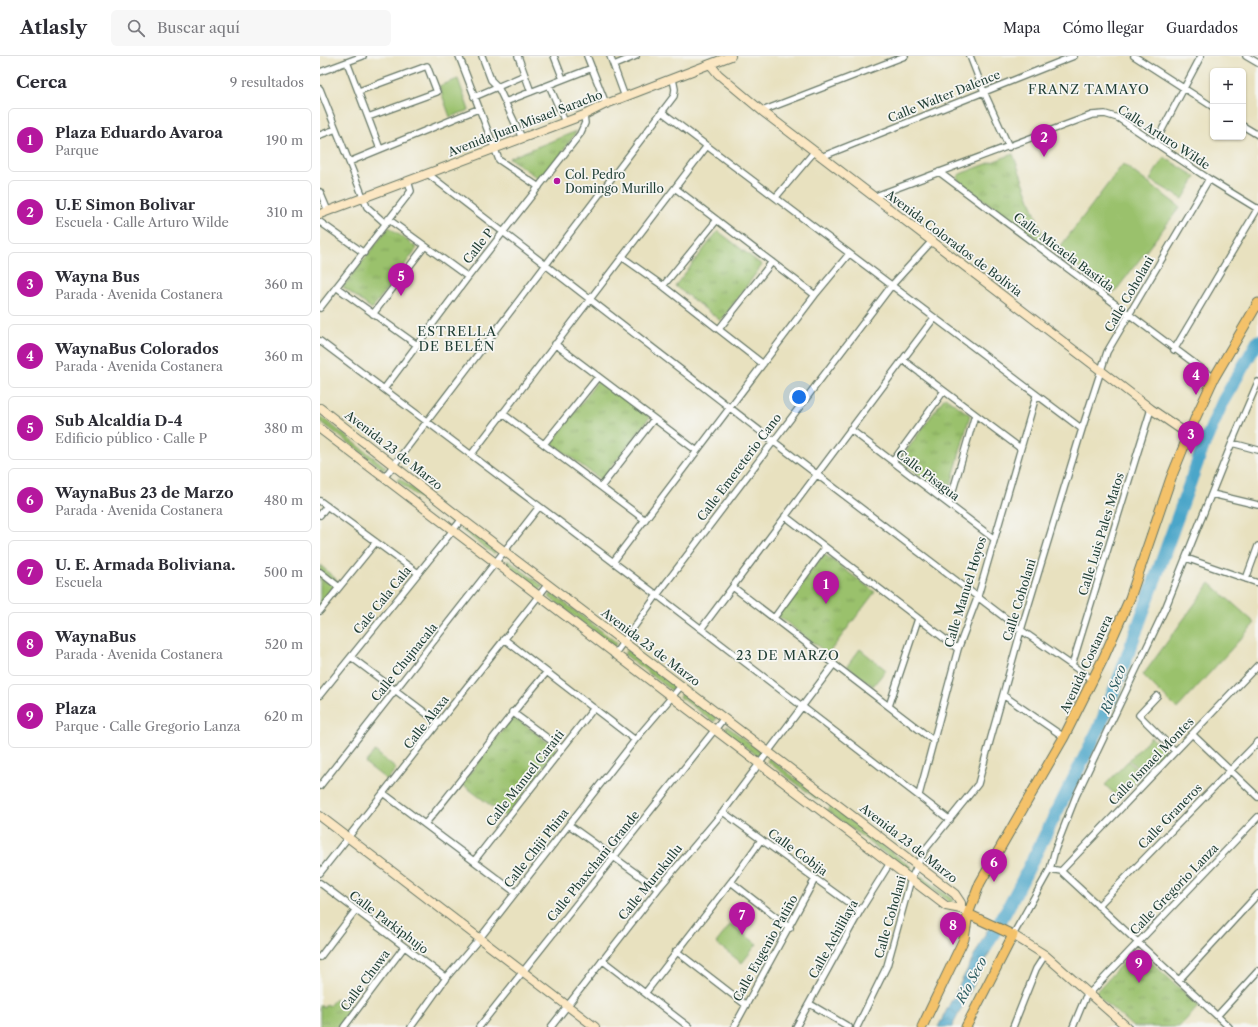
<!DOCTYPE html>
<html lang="es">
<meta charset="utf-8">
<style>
:root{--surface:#fff;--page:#f7f7f7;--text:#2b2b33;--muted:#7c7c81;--line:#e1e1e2;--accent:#b5179e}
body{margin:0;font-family:"Libre Caslon Text",serif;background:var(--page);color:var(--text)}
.controls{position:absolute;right:12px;top:12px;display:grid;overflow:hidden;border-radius:6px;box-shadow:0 1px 3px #0004}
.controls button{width:36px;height:36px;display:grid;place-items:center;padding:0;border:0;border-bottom:1px solid var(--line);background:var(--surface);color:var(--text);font:20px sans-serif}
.you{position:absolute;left:479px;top:341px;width:14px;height:14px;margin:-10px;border:3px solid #fff;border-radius:50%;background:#1a73e8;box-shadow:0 0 0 6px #1a73e833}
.badge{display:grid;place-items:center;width:26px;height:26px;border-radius:50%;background:var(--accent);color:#fff;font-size:13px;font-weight:700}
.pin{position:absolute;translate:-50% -33px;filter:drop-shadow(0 1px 2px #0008)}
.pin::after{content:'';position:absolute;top:21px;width:14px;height:12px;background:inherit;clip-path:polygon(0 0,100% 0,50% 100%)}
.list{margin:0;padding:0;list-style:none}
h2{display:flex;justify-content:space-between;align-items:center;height:52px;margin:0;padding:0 16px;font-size:17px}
h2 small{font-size:13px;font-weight:400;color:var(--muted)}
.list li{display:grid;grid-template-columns:26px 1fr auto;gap:12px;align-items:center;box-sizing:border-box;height:64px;margin:0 8px 8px;padding:0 8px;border:1px solid var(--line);border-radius:6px}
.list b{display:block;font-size:15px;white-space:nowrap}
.list p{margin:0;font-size:13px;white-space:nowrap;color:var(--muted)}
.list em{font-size:13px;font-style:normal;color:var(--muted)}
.icon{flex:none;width:22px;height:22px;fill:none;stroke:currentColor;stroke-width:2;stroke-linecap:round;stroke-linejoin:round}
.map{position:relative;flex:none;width:938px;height:971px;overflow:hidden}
header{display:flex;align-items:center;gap:24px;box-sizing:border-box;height:56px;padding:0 20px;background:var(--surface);border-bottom:1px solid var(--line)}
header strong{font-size:19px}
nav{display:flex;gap:22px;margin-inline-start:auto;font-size:14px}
.search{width:280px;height:36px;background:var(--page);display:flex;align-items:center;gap:10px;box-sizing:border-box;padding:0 14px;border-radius:6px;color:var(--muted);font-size:15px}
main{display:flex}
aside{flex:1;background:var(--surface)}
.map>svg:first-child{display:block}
.green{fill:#9ac16c;stroke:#5c7f50}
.park{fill:url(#park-tufts);stroke:#5c7f50}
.water{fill:url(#water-waves);stroke:#35727e}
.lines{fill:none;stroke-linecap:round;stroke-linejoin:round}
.river{stroke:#4ba6c9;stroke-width:13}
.street-casing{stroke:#657665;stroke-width:8}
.secondary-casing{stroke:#657665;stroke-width:10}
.primary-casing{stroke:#657665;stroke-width:11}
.street{stroke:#fff;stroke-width:5.5}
.secondary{stroke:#fbe7c3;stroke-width:8}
.primary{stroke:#f4c26a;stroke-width:9}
.poi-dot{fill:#b5179e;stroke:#f6f6f2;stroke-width:1.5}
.labels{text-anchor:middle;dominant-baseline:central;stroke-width:3.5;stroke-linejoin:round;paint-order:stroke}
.street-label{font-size:12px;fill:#1f3d34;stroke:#f6f6f2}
.poi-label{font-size:12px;fill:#1f3d34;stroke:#f6f6f2;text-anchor:start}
.neighbourhood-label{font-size:13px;letter-spacing:1px;fill:#1f3d34;stroke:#f6f6f2}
.water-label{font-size:13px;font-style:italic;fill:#2c5c61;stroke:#f6f6f2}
</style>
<header>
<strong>Atlasly</strong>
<div class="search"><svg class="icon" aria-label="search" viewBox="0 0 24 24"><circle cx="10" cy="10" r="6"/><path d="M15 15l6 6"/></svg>Buscar aquí</div>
<nav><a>Mapa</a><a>Cómo llegar</a><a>Guardados</a></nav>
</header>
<main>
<aside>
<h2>Cerca<small>9 resultados</small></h2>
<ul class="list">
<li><span class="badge">1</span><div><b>Plaza Eduardo Avaroa</b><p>Parque</p></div><em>190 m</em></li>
<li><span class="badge">2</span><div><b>U.E Simon Bolivar</b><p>Escuela · Calle Arturo Wilde</p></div><em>310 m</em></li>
<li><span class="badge">3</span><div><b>Wayna Bus</b><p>Parada · Avenida Costanera</p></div><em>360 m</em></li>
<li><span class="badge">4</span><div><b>WaynaBus Colorados</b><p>Parada · Avenida Costanera</p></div><em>360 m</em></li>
<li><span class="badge">5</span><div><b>Sub Alcaldía D-4</b><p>Edificio público · Calle P</p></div><em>380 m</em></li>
<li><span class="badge">6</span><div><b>WaynaBus 23 de Marzo</b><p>Parada · Avenida Costanera</p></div><em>480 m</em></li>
<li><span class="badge">7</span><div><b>U. E. Armada Boliviana.</b><p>Escuela</p></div><em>500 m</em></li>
<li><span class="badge">8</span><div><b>WaynaBus</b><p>Parada · Avenida Costanera</p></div><em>520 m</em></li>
<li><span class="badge">9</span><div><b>Plaza</b><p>Parque · Calle Gregorio Lanza</p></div><em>620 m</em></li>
</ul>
</aside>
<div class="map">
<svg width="938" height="971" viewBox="0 0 938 971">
<defs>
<pattern id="park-tufts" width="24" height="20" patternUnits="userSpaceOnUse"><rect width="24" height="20" fill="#9ac16c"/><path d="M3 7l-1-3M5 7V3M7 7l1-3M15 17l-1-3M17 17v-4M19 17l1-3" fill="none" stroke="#7d9e5a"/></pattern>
<pattern id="water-waves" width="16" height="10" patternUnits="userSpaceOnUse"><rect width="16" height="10" fill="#4ba6c9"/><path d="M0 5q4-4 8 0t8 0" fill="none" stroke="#3e88a4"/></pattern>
</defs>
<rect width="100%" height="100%" fill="#f6f6f2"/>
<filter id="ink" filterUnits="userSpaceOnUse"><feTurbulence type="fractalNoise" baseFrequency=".025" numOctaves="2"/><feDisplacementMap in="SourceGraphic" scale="8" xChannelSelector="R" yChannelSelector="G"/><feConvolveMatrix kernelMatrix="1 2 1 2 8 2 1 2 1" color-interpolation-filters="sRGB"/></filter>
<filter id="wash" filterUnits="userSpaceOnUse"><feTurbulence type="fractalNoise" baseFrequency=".012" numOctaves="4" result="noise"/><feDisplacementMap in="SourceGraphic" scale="16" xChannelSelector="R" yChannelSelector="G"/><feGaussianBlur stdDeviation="0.9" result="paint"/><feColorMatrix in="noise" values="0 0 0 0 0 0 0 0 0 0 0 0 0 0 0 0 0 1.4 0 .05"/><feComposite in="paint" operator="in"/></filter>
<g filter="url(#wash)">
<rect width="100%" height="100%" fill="#e8e1bf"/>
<path class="green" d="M 138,23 L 149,54 L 130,61 L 119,30 Z
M 844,101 L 876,121 L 863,143 L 830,124 Z
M 803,108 L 860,151 L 794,237 L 737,195 Z
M 0,360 L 66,411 L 64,414 L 0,365 Z
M 79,422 L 137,465 L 134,468 L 77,425 Z
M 143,469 L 176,495 L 174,498 L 140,473 Z
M 188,504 L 223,530 L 220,534 L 185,508 Z
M 890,527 L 935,567 L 857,653 L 823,619 Z
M 232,537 L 297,587 L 294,591 L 229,541 Z
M 540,593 L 566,614 L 553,630 L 527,610 Z
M 307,594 L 356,631 L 352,635 L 304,598 Z
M 363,637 L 397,662 L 394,666 L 360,641 Z
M 407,670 L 441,696 L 438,700 L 404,675 Z
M 831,681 L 846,695 L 824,718 L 809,704 Z
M 55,695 L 76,713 L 67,724 L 45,707 Z
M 449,702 L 500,741 L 498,744 L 447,705 Z
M 808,705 L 822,719 L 800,743 L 785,729 Z
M 511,750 L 591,811 L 588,815 L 507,754 Z
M 601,820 L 633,844 L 631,847 L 599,823 Z
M 411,868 L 437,888 L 422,907 L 396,887 Z"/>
<path class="park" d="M 257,75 L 222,125 L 189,102 Z
M 693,98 L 726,187 L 723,188 L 639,125 L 637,121 L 640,118 Z
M 69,171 L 97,192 L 52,253 L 23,231 Z
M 398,175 L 442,209 L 401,265 L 355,230 Z
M 279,323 L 330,361 L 281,424 L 232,387 Z
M 625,341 L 650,359 L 628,440 L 579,405 Z
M 504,498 L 555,536 L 508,598 L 457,559 Z
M 0,509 L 18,525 L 0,549 Z
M 193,660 L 237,693 L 186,761 L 142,728 Z
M 816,892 L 879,950 L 859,971 L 813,971 L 775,937 Z
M 15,943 L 33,956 L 21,971 L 0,971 L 0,949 L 4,952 L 6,948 L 9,950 Z"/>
<path class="water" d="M 668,873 L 679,878 L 632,971 L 618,971 Z"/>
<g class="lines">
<path class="river" d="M 666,891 L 697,835 L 780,670 L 801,617 L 883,391 L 903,345 L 938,285"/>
</g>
</g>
<g filter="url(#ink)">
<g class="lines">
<defs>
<path id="street" d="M 139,0 L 179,104 L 219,131
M 162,0 L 171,24 L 178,31 L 202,82
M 198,0 L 211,36
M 234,0 L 243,23
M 267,0 L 286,48
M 290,0 L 305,41
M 650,0 L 664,36 L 689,91
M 814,0 L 893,51
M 926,0 L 938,7
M 27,6 L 60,93
M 294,9 L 316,0
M 0,16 L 43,0
M 229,29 L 245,66
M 0,33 L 47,151 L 66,168
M 39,35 L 107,10 L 117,36 L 48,61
M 154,41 L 205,19
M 185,46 L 272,12
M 442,55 L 585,0
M 342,56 L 762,373
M 923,70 L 938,79
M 0,79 L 16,73
M 835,87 L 881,0
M 501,101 L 754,0
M 29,106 L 158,53
M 619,116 L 894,322
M 108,118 L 453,385 L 701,574 L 773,624
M 355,132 L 495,239
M 0,136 L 8,155
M 456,141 L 494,96
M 553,141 L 772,59 L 785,58 L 798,62 L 889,123 L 938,153
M 68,163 L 148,221
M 0,166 L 44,197
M 302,201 L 343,230 L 443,308
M 343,230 L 397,164
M 16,231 L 97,289
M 0,252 L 91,135 L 88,125
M 53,258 L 105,190
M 399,273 L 452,206
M 0,285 L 337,539 L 630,764
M 235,288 L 377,395
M 854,294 L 938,152
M 583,304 L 700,392
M 64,333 L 148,221 L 260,78 L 265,67 L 264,59
M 182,357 L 325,464
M 530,373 L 673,482
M 912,387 L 938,394
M 224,388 L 278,321
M 151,399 L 387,90
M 573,405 L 624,335
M 64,422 L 354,40 L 355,33 L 353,23
M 281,431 L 334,363
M 892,438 L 938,449
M 0,445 L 98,517
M 629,448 L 655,359
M 0,459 L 7,450
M 465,460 L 638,593
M 866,502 L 938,527
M 293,506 L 495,239 L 529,198
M 0,516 L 19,531
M 926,523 L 938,490
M 413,531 L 614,685
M 0,555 L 56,486
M 454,562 L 505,492
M 381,573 L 614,262
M 184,583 L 315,684
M 294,599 L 337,539 L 572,229 L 612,185
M 31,601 L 119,667
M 752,609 L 831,353
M 0,639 L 142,463
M 683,639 L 744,681
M 837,640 L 819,659 L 855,695
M 569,650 L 598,563
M 192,656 L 241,692
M 872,678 L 938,741
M 0,730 L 219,451
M 63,737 L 195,836
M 599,739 L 638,593 L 658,540 L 716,340
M 403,756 L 540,855
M 105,768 C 147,718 184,665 227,616
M 249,769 L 338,833
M 154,805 L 274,652
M 730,813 L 741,815 L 909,971
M 741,815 L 938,609
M 0,817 L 228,528
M 411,826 L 470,872
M 0,827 L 126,922
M 778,850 L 938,686
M 693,879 L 730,813 L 735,794 L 756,740 L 845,553 L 915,379 L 938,326
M 356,895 L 426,949
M 0,901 L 35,855
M 282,904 L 369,971
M 859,924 L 938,838
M 326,936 L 411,826 L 441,784
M 490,948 L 529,971
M 897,960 L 938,915
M 24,971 L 84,891
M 91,971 L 126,922 L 160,882 L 315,684 L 362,629
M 159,971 L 404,662
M 231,971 L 338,833 L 403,756 L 514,608
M 414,971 L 495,823
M 476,971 L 540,855 L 570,807
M 537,971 L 567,910 L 591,823 L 604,795 L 658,728 L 701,574 L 762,373 L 787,296 L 889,123
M 693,971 L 716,913 L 725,899
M 753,971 L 765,942 L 938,761"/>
<path id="secondary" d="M 390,8 L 398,18 L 442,55 L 831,353 L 869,379
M 0,158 L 264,59 L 286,48 L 411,0
M 0,352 L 142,463 L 635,838 L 641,847 L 641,853
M 0,373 L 626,850 L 641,853 L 645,855
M 0,760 L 275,971
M 693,879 L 725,899 L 807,971"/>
<path id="primary" d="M 602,971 L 644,883 L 648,858 L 660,827 L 744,681 L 784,601 L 810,542 L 851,422 L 875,363 L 894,322 L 938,247
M 646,971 L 693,879 L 648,858"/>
</defs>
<use href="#street" class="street-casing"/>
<use href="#secondary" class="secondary-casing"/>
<use href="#primary" class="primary-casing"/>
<use href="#street" class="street"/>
<use href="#secondary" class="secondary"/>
<use href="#primary" class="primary"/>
</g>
</g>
<circle class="poi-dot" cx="237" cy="125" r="4"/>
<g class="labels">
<g class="street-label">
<text transform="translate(624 40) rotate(-22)">Calle Walter Dalence</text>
<text transform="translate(205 67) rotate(-21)">Avenida Juan Misael Saracho</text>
<text transform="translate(844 81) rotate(33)">Calle Arturo Wilde</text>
<text transform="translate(634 187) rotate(37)">Avenida Colorados de Bolivia</text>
<text transform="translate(158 190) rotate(-52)">Calle P</text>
<text transform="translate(744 196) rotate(37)">Calle Micaela Bastida</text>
<text transform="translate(809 238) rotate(-60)">Calle Coholani</text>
<text transform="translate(74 394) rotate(38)">Avenida 23 de Marzo</text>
<text transform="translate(419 411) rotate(-53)">Calle Emereterio Cano</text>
<text transform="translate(608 419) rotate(37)">Calle Pisagua</text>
<text transform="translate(781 478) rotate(-73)">Calle Luis Pales Matos</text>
<text transform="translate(645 536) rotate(-73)">Calle Manuel Hoyos</text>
<text transform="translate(62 544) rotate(-51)">Cale Cala Cala</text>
<text transform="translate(699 544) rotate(-73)">Calle Coholani</text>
<text transform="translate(331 591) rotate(37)">Avenida 23 de Marzo</text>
<text transform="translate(84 606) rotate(-51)">Calle Chujnacala</text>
<text transform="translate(766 608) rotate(-65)">Avenida Costanera</text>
<text transform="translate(106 666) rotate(-52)">Calle Alaxa</text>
<text transform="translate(831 705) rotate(-46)">Calle Ismael Montes</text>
<text transform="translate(205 722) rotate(-52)">Calle Manuel Caraiti</text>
<text transform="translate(850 760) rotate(-46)">Calle Graneros</text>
<text transform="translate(589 787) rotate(38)">Avenida 23 de Marzo</text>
<text transform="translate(216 792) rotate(-52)">Calle Chiji Phina</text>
<text transform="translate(478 796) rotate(36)">Calle Cobija</text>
<text transform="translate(273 810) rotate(-51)">Calle Phaxchani Grande</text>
<text transform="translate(330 826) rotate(-51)">Calle Murukullu</text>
<text transform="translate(854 833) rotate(-46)">Calle Gregorio Lanza</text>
<text transform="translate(570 861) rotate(-74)">Calle Coholani</text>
<text transform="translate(69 866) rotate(37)">Calle Parkiphujo</text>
<text transform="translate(513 883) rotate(-61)">Calle Achililaya</text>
<text transform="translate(445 892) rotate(-61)">Calle Eugenio Patiño</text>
<text transform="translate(45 924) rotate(-53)">Calle Chuwa</text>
</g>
<g class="poi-label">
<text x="245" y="118">Col. Pedro<tspan x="245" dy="14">Domingo Murillo</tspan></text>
</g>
<g class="neighbourhood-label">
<text x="769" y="33">FRANZ TAMAYO</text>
<text x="137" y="275">ESTRELLA<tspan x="137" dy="15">DE BELÉN</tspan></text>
<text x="468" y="599">23 DE MARZO</text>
</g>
<g class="water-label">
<text transform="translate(793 633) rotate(-70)">Río Seco</text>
<text transform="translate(651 924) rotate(-62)">Río Seco</text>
</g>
</g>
</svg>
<div class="controls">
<button>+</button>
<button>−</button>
</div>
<div class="you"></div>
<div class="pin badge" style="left:506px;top:548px">1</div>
<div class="pin badge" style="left:724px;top:101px">2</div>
<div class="pin badge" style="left:871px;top:398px">3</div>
<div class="pin badge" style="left:876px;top:339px">4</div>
<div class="pin badge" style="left:81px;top:240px">5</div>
<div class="pin badge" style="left:674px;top:826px">6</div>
<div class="pin badge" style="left:422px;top:879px">7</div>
<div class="pin badge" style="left:633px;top:889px">8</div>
<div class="pin badge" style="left:819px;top:927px">9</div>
</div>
</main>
